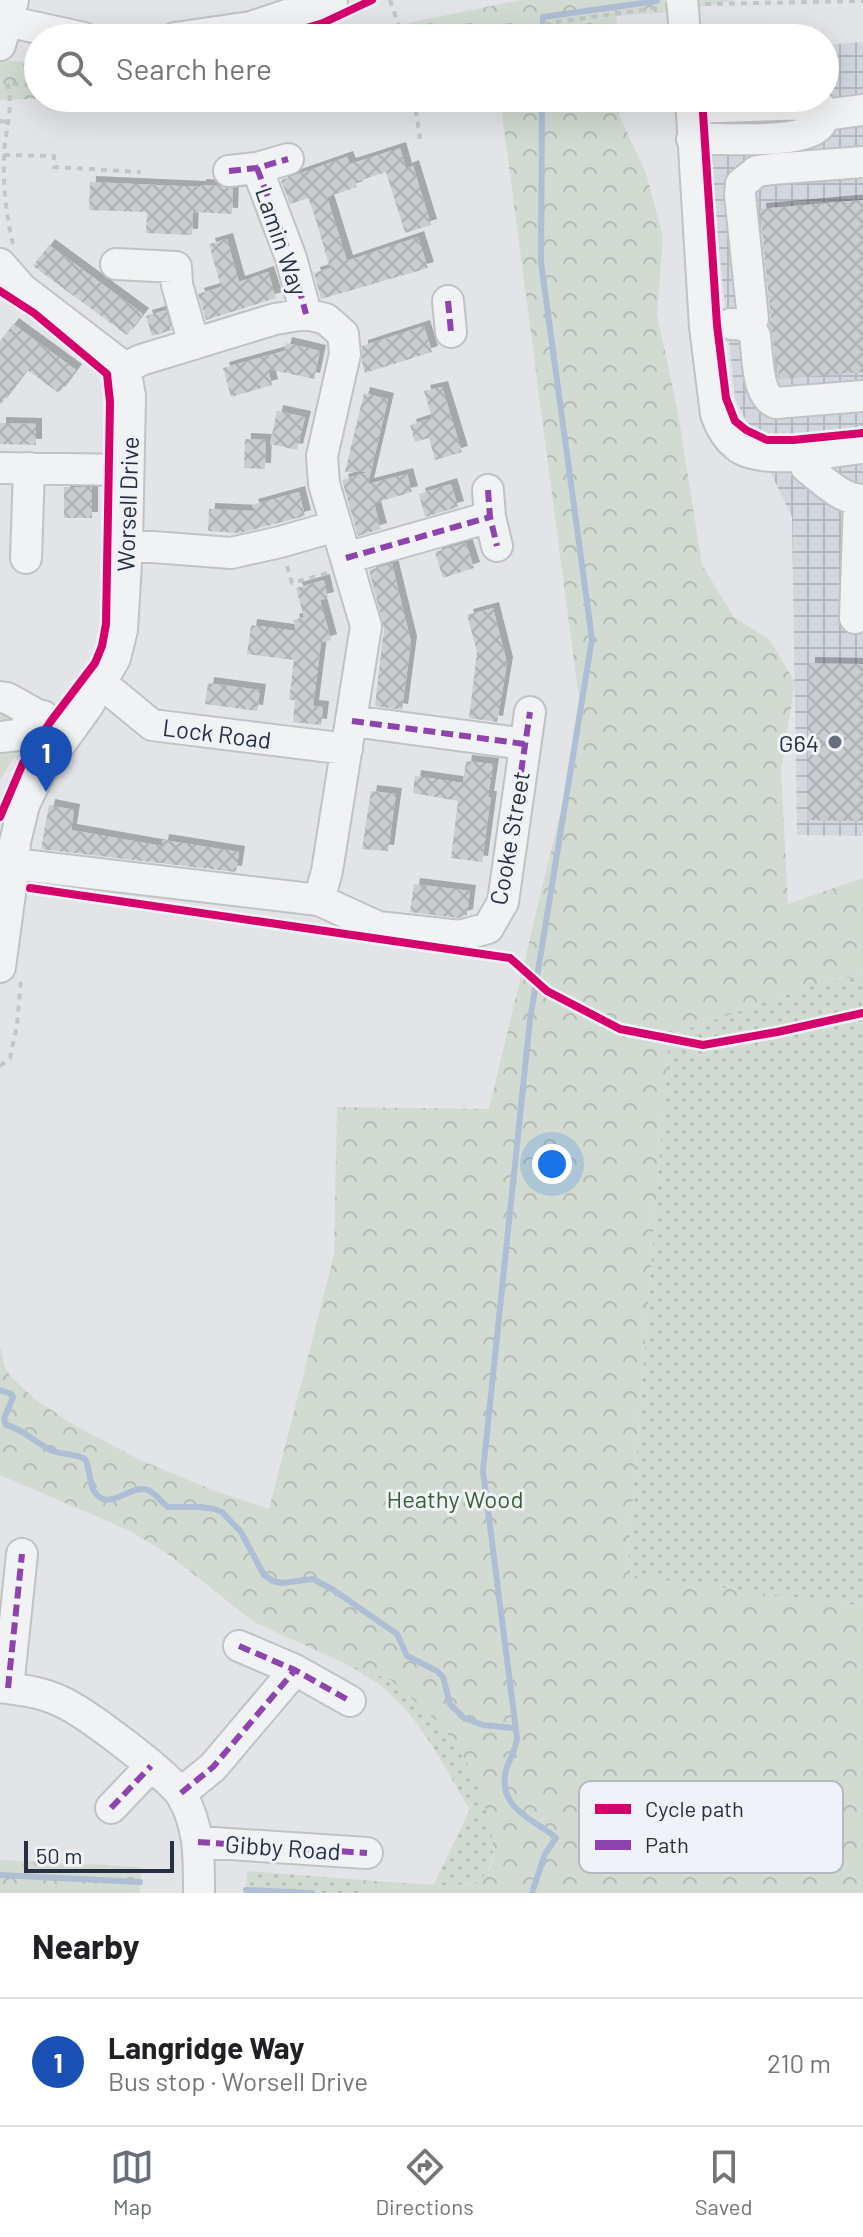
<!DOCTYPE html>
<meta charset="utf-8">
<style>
:root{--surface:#fff;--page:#f2f2f2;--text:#202124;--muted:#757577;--line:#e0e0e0;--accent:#686f7c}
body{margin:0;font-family:Barlow,sans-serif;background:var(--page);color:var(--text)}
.scale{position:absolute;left:24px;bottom:20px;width:150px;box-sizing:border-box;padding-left:8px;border:4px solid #263042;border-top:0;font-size:22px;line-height:28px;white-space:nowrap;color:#263042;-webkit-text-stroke:6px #eff2f7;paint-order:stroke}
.you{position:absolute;left:552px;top:1164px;width:28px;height:28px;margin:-20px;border:6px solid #fff;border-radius:50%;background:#1a73e8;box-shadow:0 0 0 12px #1a73e833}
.badge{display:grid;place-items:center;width:52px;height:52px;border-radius:50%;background:var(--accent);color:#fff;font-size:26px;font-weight:700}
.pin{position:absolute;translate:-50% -66px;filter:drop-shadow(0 2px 4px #0008)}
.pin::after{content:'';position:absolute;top:42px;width:28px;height:24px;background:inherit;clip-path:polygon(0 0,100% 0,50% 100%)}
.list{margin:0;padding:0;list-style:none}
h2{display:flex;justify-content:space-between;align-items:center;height:104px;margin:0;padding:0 32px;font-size:34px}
h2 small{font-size:26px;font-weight:400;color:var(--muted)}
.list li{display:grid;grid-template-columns:52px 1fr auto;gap:24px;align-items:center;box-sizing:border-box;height:128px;padding:0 32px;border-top:2px solid var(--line)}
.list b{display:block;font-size:30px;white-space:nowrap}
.list p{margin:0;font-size:26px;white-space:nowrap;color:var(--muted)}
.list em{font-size:26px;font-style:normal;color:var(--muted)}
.icon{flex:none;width:44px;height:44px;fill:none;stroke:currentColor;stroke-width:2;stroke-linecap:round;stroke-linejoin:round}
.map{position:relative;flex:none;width:863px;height:1893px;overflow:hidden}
.search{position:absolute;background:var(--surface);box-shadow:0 8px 32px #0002;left:24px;right:24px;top:24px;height:88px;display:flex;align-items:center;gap:20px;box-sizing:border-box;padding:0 28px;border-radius:44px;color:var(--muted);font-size:30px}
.sheet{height:232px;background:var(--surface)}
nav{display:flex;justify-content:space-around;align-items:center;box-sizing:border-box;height:112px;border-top:2px solid var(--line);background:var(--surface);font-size:22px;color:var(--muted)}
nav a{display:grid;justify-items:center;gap:4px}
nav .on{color:var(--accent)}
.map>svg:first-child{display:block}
.industrial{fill:url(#industrial-grid)}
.grass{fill:url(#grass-dots)}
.forest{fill:url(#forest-crowns)}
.park{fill:#d2dbd1}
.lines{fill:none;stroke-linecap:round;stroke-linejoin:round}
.stream{stroke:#aebfd5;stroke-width:6}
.building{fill:url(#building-cross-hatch);filter:url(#shadow)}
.minor-casing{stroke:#c0c2c5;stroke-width:34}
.path{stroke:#c2c5ca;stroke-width:4;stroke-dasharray:6 6;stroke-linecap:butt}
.minor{stroke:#f1f2f3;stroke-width:30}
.minor-bridge-casing{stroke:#c0c2c5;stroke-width:34;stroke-linecap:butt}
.minor-bridge{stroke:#f1f2f3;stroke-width:30}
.quiet{stroke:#8e44ad;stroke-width:6;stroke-dasharray:12 6;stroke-linecap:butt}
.cycleway-casing{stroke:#eff2f7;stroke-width:13}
.cycleway{stroke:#d6006c;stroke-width:8}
.poi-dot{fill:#686f7c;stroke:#eff2f7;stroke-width:3}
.labels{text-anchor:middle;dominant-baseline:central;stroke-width:6;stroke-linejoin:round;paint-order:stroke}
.street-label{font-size:24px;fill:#263042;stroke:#eff2f7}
.poi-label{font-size:24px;fill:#263042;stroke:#eff2f7;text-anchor:end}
.park-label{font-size:24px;fill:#3a5f33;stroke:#eff2f7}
.key{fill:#eff2f7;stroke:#b3b8c1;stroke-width:2}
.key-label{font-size:22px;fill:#263042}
</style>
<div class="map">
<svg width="863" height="1893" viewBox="0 0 863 1893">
<defs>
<pattern id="industrial-grid" width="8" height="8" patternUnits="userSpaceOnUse" patternTransform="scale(2)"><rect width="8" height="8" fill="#d2d7de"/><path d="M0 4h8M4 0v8" fill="none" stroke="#b4b9c0"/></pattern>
<pattern id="grass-dots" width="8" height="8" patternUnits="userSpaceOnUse" patternTransform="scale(2)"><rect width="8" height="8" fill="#d2dbd1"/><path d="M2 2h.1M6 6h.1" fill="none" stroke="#b4bcb5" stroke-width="1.8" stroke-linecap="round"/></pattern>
<pattern id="forest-crowns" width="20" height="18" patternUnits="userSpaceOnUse" patternTransform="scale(2)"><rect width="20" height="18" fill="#d2dbd1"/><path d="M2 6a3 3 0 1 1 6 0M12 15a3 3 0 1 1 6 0" fill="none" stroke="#b4bcb5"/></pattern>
<pattern id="building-cross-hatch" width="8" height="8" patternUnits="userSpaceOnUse" patternTransform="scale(2)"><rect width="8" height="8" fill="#cacccf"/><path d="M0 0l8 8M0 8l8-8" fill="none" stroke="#adb0b3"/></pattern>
<filter id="shadow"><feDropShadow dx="6" dy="-6" stdDeviation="0" flood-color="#0004"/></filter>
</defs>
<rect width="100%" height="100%" fill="#e2e4e7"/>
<path class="industrial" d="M 863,42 L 863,836 L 797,835 L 792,517 L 735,398 L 712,183 L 706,98 L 825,98 L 825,45 Z"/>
<path class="grass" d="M 863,975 L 863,1606 L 627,1576 L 669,1035 L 816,985 Z
M 348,1665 C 362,1670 382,1673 394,1682 C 414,1698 436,1717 452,1738 C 476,1769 516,1852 477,1884 L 433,1886 L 470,1810 C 446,1770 424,1724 389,1693 C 377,1682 362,1673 348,1665 Z
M 247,1871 L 361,1880 L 361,1893 L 246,1893 Z"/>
<path class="forest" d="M 521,0 L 736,0 L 673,12 L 617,16 L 615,38 L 334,38 Z
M 0,60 L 38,63 L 38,98 L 55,98 L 0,100 Z
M 500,98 L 617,98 L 620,118 L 646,173 L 663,237 L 657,314 L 678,413 L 702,565 L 734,617 L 770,640 L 795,682 L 781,770 L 788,904 L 863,878 L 863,975 L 816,985 L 669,1035 L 627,1575 L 863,1606 L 863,1893 L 361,1893 L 361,1880 L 433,1885 L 468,1885 L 477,1883 L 490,1869 L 493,1857 L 493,1841 L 482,1795 L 462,1753 L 440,1724 L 391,1680 L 348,1665 L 254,1622 L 168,1554 L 128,1530 L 0,1475 L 0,1346 L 5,1368 L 11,1377 L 35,1399 L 74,1425 L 140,1460 L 215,1491 L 269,1509 L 334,1255 L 337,1107 L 489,1109 L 582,722 Z
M 0,1860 L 141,1867 L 140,1893 L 0,1893 Z"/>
<path class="park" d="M 0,707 L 31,731 L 0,780 Z"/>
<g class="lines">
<path class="stream" d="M 543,38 L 543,17 L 657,1
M 0,1390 L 11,1394 L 13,1397 L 4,1419 L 6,1425 C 24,1429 36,1444 53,1451 C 64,1455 75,1453 85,1459 C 90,1469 89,1482 94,1491 C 108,1514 131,1483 148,1490 C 155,1493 161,1502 168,1507 L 200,1507 L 214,1509 L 222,1512 L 241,1532 L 264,1575 L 273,1581 L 282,1583 L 313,1579 L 332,1589 L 397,1634 L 407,1656 L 437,1671 L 443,1677 L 450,1704 L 464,1718 L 483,1725 L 514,1728
M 0,1875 L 140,1882
M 246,1890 L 312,1893
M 532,1893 L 545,1854 L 556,1838 C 538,1821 500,1811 505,1775 C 507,1762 516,1751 517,1738 L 483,1471 L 530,1020 L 592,639 L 541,262 L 542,98"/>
</g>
<path class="building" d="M 400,148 L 406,169 L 413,166 L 431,225 L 405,233 L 386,172 L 355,182 L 357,187 L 327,197 L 347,261 L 418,237 L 428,268 L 321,299 L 314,273 L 330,268 L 315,217 L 308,198 L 290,204 L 281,180 L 347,157 L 350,164 Z
M 90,182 L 200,187 L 200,185 L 220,186 L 233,189 L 232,214 L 193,212 L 192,235 L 146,233 L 147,212 L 89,210 Z
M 863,200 L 863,372 L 779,379 L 773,334 L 769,325 L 771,317 L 760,209 Z
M 227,239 L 239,282 L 268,272 L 276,298 L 206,320 L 198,294 L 221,287 L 209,244 Z
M 49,245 L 143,314 L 127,335 L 33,266 Z
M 166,310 L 171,330 L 152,336 L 146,316 Z
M 13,324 L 76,370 L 59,393 L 27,370 L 0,405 L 0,341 Z
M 424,326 L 432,352 L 365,373 L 362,362 L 362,346 Z
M 286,343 L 320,351 L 314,379 L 268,369 L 272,385 L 231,397 L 223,368 L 284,351 Z
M 442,387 L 462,452 L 435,460 L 429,438 L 415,442 L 410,425 L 432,418 L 424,391 Z
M 364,393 L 388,399 L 368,484 L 407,474 L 412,492 L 374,503 L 381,529 L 358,536 L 342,480 L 368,472 L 345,472 Z
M 277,411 L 305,417 L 297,450 L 270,444 Z
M 0,423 L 36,424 L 36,445 L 0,444 Z
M 245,439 L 266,440 L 265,469 L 244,468 Z
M 451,484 L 458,507 L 425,517 L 419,494 Z
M 64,487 L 92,487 L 92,518 L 64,518 Z
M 299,492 L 305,516 L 240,533 L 208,531 L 209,509 L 254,511 L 252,505 Z
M 466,543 L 474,568 L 443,578 L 435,552 Z
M 392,564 L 411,642 L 402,710 L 375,706 L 384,628 L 369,570 Z
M 324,580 L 328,598 L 320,600 L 331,640 L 321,643 L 313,706 L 323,707 L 321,725 L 293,722 L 295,700 L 289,700 L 294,660 L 247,654 L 251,625 L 296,631 L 293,620 L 304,617 L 296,588 Z
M 493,608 L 507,663 L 497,722 L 469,718 L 477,652 L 467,615 Z
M 809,663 L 863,664 L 863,821 L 807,820 Z
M 208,683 L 260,690 L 257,711 L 205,704 Z
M 466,761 L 493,764 L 488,797 L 491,797 L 482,862 L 451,858 L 458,801 L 413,793 L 415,776 L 463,783 Z
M 371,791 L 396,794 L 388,851 L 362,849 Z
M 49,805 L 74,810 L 71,830 L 162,846 L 163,840 L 239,852 L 236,872 L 41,849 Z
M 414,884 L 470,891 L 467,915 L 458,918 L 410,912 Z"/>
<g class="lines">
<defs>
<path id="minor" d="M 683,9 L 685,38
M 6,21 L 84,38
M 175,38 L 251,27 L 332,0
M 0,45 L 13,0
M 691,98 L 705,327 L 716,414 C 720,426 727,438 737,446 C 760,466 833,451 863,448
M 692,108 L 809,104 L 820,107 C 824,115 824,124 815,129 C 791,144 722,138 692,139
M 824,115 L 863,110
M 257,168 L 291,258 L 306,314
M 229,171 L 257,168 L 288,159
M 0,264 L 22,289 L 125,368 L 130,396 L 127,545 L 122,630 L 115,658 L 87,707 L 39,773 L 24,805 L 15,842 L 14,864 L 0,967
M 116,264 L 176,267 L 177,285 L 194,344
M 448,301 L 451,332
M 731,324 C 743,324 750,326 755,336 C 758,355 756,396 776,403 L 863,396
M 748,327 L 753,319 L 740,195 L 741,184 L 757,171 L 772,169 L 863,162
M 125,368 L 141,360 L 275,319 L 306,314 L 326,319 L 343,334 L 345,354 L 322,456 L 324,484 L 366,626 L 327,871 L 319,900
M 804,454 L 806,467 C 823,480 840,499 863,500
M 0,468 L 128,470
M 488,490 L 490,517 L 497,546
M 127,545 L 231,553 L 280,542 L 336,526
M 26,558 L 29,468
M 346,558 L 490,517
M 855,618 L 859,500
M 101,683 L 152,725 L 347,749
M 0,697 L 7,698 L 68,732
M 352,721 L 525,744
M 0,737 L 17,735 L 43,716
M 14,864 L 319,900 L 378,927 L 460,936 L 488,928 L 503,902 L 530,712
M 239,1646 L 295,1670 L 350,1701
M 0,1687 C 21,1690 41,1692 60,1701 C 84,1711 170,1776 182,1796 C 200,1827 199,1859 199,1893
M 8,1688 L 22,1554
M 181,1793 L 213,1767 L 295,1670
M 111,1808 L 151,1766
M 198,1842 L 367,1853"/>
</defs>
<use href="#minor" class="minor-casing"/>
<path class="path" d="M 390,0 L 403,38
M 705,4 L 863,1
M 498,38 L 543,24 L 661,7
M 173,98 L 202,98
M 414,98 L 420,139
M 0,121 L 8,122
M 4,155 L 54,156 L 54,167 L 141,172
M 13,244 C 6,216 3,185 4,157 C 4,132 15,108 7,83 L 38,86
M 287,566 L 292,583 L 328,573
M 0,1066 L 10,1058 L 17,1025 L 21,979"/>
<use href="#minor" class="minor"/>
<defs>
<path id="minor-bridge" d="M 682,0 L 683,9"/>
</defs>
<use href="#minor-bridge" class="minor-bridge-casing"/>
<use href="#minor-bridge" class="minor-bridge"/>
<path class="quiet" d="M 257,168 L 291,258 L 306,314
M 229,171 L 257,168 L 288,159
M 448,301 L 451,332
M 488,490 L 490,517 L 497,546
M 346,558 L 490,517
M 352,721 L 525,744
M 521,772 L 530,712
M 239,1646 L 295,1670 L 350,1701
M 8,1688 L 22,1554
M 181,1793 L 213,1767 L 295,1670
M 111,1808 L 151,1766
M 198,1842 L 367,1853"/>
<defs>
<path id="cycleway" d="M 273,38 L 323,23 L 372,0
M 702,98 L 717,325 L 726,398 L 735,421 L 746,430 L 767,440 L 793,440 L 863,433
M 0,291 L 34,313 L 107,374 L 110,402 L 106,624 L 102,646 L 95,663 L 51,721 L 23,763 L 0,817
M 30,888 L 510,958 L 547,991 L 620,1029 L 703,1045 L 777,1032 L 863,1013"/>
</defs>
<use href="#cycleway" class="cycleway-casing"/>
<use href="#cycleway" class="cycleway"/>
</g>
<circle class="poi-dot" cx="835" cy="742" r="8"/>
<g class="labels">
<g class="street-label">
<text transform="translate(282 241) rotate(71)">Lamin Way</text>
<text transform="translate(127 504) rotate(-88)">Worsell Drive</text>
<text transform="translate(217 733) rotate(7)">Lock Road</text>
<text transform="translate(509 838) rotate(-80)">Cooke Street</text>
<text transform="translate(283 1847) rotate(4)">Gibby Road</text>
</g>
<g class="poi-label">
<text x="819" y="742">G64</text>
</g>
<g class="park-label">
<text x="455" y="1498">Heathy Wood</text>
</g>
</g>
<rect x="579" y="1781" width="264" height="92" rx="12" class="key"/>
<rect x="595" y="1804" width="36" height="10" fill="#d6006c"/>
<rect x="595" y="1840" width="36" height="10" fill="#8e44ad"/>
<g class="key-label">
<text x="645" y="1817">Cycle path</text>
<text x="645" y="1853">Path</text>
</g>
</svg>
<div class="scale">50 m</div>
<div class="you"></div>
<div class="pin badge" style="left:46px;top:792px;background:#1a4fb4">1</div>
<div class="search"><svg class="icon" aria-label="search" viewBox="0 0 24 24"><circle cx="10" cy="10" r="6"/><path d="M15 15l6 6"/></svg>Search here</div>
</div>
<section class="sheet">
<h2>Nearby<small></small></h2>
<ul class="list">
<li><span class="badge" style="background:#1a4fb4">1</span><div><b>Langridge Way</b><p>Bus stop · Worsell Drive</p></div><em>210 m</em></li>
</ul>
</section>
<nav>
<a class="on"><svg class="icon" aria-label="map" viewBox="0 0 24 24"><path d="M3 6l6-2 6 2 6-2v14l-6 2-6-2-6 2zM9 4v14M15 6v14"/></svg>Map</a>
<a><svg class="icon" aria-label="directions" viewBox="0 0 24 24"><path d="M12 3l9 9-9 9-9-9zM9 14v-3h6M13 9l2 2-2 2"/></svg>Directions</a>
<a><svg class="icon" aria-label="saved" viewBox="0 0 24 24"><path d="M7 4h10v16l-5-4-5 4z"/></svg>Saved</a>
</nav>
